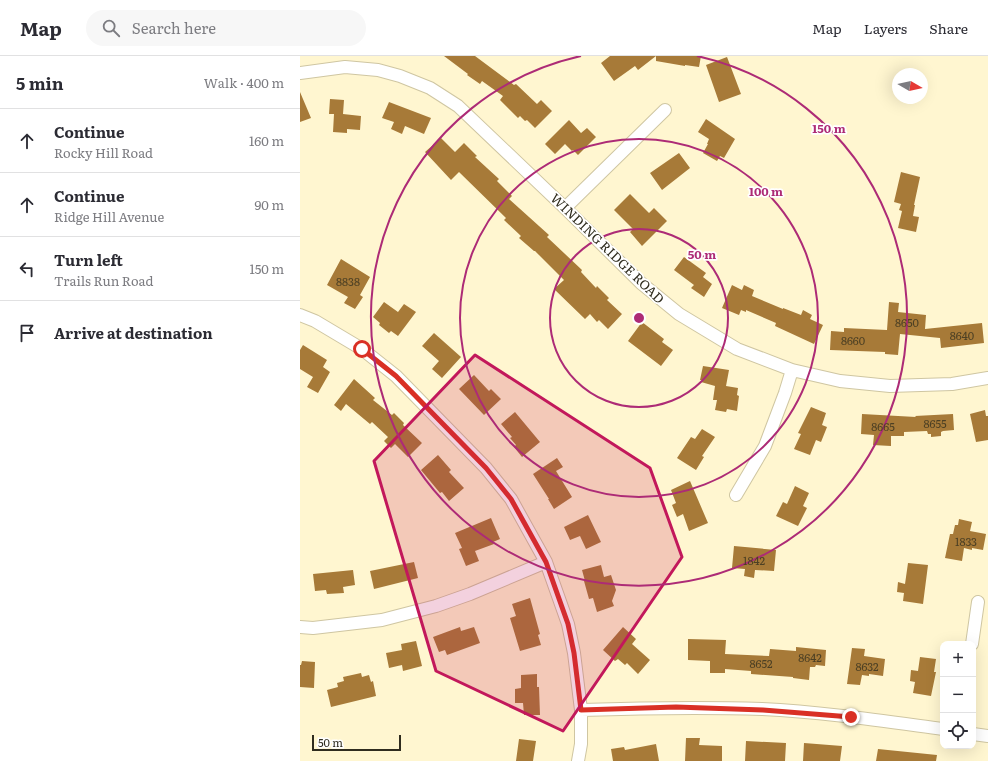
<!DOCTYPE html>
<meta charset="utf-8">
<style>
:root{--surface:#fff;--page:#f7f7f7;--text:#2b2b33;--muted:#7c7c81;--line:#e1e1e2}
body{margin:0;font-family:Literata,serif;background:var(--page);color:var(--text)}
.controls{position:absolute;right:12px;bottom:12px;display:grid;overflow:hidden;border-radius:8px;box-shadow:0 4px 16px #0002}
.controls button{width:36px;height:36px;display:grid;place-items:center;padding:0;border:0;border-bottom:1px solid var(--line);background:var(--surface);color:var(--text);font:20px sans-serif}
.compass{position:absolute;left:592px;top:12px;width:36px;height:36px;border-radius:50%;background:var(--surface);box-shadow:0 4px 16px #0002;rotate:99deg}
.scale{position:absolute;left:12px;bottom:10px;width:89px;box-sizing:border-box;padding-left:4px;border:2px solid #2f2c1e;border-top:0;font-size:11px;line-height:14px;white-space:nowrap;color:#2f2c1e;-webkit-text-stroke:3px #fff;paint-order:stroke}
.stop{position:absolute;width:12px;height:12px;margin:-9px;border:3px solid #d93025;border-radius:50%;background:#fff}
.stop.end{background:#d93025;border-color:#fff;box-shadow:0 1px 4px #0008}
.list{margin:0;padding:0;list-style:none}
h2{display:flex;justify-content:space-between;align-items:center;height:52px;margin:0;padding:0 16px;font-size:17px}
h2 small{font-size:13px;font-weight:400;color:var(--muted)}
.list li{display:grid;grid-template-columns:26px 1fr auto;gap:12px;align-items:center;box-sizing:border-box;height:64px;padding:0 16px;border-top:1px solid var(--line)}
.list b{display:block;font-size:15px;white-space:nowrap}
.list p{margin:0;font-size:13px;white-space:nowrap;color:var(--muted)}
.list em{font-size:13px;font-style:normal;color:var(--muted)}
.icon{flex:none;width:22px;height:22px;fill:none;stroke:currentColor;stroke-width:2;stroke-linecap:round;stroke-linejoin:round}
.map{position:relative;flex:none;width:688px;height:705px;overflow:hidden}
header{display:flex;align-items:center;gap:24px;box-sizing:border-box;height:56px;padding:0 20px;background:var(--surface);border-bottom:1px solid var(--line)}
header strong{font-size:19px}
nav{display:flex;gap:22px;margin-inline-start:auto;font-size:14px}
.search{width:280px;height:36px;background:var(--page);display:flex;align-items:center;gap:10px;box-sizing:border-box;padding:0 14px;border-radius:22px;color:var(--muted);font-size:15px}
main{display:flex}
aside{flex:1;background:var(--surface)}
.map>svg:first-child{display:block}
.building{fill:#a77a38}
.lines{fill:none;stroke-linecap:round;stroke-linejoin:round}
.street-casing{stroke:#cfc6a2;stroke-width:14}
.street{stroke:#fff;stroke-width:12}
.route{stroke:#d93025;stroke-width:5}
.marked{fill:#c2185b;fill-opacity:0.2;stroke:#c2185b;stroke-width:3;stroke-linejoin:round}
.ring{fill:none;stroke:#ad2b76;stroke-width:2}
.labels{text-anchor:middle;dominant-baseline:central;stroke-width:3.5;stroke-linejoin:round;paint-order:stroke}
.number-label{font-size:11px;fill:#4d4024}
.street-label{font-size:13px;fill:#2f2c1e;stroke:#fff}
.centre{fill:#ad2b76;stroke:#fff;stroke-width:2}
.ring-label{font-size:12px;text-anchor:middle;font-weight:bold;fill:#ad2b76;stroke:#fff;stroke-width:3.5;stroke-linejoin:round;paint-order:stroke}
</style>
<header>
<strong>Map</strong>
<div class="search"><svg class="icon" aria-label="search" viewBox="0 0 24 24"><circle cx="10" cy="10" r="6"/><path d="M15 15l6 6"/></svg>Search here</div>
<nav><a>Map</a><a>Layers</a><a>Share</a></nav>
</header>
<main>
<aside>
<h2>5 min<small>Walk · 400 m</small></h2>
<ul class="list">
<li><svg class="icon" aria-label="ahead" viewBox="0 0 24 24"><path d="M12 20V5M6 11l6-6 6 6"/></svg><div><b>Continue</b><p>Rocky Hill Road</p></div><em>160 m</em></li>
<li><svg class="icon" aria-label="ahead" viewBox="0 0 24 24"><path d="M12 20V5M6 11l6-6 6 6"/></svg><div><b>Continue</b><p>Ridge Hill Avenue</p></div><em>90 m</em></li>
<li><svg class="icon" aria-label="left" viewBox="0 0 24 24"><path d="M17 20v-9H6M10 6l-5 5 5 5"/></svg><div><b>Turn left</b><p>Trails Run Road</p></div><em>150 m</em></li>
<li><svg class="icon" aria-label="arrive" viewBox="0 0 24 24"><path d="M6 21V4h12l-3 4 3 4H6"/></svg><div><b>Arrive at destination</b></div></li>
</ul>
</aside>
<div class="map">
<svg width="688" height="705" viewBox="0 0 688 705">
<rect width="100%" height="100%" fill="#fff6d0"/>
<path class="building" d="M 144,0 L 175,0 L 214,29 L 216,28 L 237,48 L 241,44 L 252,55 L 235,72 L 227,64 L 225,65 L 220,60 L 218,62 L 200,44 L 203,40 L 182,25 L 180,28 L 167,19 L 168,18 Z
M 310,0 L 401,0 L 399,11 L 385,9 L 385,10 L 356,5 L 356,0 L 338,14 L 335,10 L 314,25 L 301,7 Z
M 427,1 L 441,38 L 419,46 L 406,9 Z
M 0,36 L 11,62 L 0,66 Z
M 30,43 L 44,44 L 43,58 L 61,60 L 60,74 L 47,73 L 47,77 L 33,76 L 34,58 L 29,58 Z
M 89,46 L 131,62 L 124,78 L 105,70 L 102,78 L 91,73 L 94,66 L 82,62 Z
M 406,63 L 435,83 L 424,102 L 420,100 L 417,105 L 403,97 L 408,88 L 407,88 L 409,83 L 398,76 Z
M 269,64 L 281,77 L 287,72 L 296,81 L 278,99 L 273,94 L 272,95 L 265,88 L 255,98 L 245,88 Z
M 141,82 L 155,96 L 164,87 L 177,100 L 175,101 L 199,123 L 197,125 L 212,140 L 209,143 L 249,179 L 247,181 L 282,214 L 281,216 L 296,232 L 297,230 L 309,242 L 307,244 L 322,258 L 308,273 L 299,264 L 297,266 L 290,258 L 285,263 L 254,233 L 264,224 L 235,195 L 234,195 L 219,182 L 221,180 L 204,164 L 206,162 L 159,116 L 151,124 L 125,96 Z
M 379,97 L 390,112 L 362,134 L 350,117 Z
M 601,116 L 620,121 L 614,149 L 615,149 L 613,160 L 619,161 L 616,176 L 598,172 L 602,155 L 599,154 L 601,148 L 594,146 Z
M 330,138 L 349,157 L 354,152 L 367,165 L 342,190 L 330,176 L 333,173 L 314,154 Z
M 384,201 L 406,217 L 403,221 L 412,228 L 404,241 L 391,232 L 394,229 L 374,214 Z
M 41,203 L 70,221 L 60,239 L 63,241 L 55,253 L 44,247 L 48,241 L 27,229 Z
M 432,229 L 442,234 L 444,229 L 454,234 L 452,240 L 483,253 L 483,252 L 501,259 L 503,254 L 512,259 L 510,263 L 523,269 L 514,288 L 475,270 L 476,267 L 446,254 L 446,256 L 441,254 L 439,259 L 422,252 Z
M 84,246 L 98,256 L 104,248 L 116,256 L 98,280 L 91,275 L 89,277 L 79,269 L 80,267 L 73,261 Z
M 589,246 L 599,247 L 598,256 L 626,259 L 625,273 L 682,267 L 684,287 L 641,292 L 640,282 L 600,278 L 598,299 L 585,298 L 585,296 L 530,294 L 531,275 L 544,276 L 544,272 L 587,274 Z
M 342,266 L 364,283 L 362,286 L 373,294 L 361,310 L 328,285 Z
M 134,277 L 161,301 L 142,322 L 132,313 L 139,305 L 122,290 Z
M 3,289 L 27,304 L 23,311 L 30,316 L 18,337 L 7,331 L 13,321 L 0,313 L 0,294 Z
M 403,310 L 429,314 L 426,330 L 438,332 L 437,339 L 439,340 L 437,355 L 427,353 L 426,356 L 415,354 L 417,344 L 413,344 L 415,330 L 401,326 L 402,324 L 400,324 Z
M 174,319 L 189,335 L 191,333 L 201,343 L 184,359 L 159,333 Z
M 54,323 L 75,342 L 73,344 L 92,359 L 94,357 L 104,367 L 103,369 L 122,387 L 108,401 L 95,388 L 91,392 L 84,385 L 88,381 L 72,366 L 70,368 L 46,348 L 41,355 L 34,349 Z
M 511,351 L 526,357 L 522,369 L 527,371 L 521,386 L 516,384 L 510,399 L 494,393 L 501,378 L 498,377 Z
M 685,354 L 686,360 L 688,360 L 688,384 L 676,386 L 670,358 Z
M 215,356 L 240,386 L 222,401 L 214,391 L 216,389 L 210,382 L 212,381 L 201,368 Z
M 562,358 L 616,361 L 615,360 L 653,358 L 654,374 L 643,375 L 641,376 L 641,380 L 631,381 L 631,378 L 628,378 L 627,375 L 604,376 L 604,380 L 591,380 L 591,390 L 573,389 L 574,379 L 561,378 Z
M 402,373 L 415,381 L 402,400 L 404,401 L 396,414 L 377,402 L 391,381 L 395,383 Z
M 138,399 L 151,414 L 149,416 L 164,432 L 149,445 L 142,436 L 140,437 L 121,414 Z
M 257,402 L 263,411 L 256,415 L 272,441 L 254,453 L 248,443 L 249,443 L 233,418 Z
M 390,425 L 408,467 L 389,475 L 383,458 L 377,461 L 372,449 L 376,447 L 371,434 Z
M 495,430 L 509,437 L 503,450 L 507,452 L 498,470 L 476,460 L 483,446 L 487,448 Z
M 288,459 L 301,486 L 286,493 L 280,480 L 270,484 L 264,471 Z
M 191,462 L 200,483 L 193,486 L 194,488 L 175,495 L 179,505 L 166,510 L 159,493 L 162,492 L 155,477 Z
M 659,463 L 672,466 L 670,475 L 686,478 L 683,494 L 672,492 L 672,494 L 664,492 L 662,505 L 645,502 L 650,478 L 653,478 L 655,469 L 658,469 Z
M 434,490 L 476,494 L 474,515 L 455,514 L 454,522 L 444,520 L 445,513 L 432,512 Z
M 114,506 L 118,522 L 74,533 L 70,515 Z
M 608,507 L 628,509 L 623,548 L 603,545 L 604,537 L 597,536 L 598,526 L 605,528 Z
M 301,509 L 304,521 L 311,519 L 316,534 L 312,545 L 314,550 L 297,556 L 293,542 L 289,543 L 284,525 L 285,525 L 282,514 Z
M 53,514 L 55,529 L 43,531 L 44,537 L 27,538 L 26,534 L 15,535 L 13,518 Z
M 230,542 L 240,578 L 238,579 L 241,589 L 220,595 L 210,562 L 216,560 L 212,548 Z
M 160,571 L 161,575 L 174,571 L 180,587 L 147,599 L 145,594 L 139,596 L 133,581 Z
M 323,571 L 336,583 L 332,588 L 350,604 L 338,618 L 327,607 L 325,609 L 318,603 L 315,605 L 303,594 Z
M 388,583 L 426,584 L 425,598 L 469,600 L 470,593 L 496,595 L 496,591 L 526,594 L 525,610 L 516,609 L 515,611 L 510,611 L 509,624 L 493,622 L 493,621 L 451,618 L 451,615 L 425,613 L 425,617 L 410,617 L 410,605 L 388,604 Z
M 116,585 L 122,610 L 103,615 L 102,609 L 89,612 L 86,597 L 102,594 L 101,588 Z
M 552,592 L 565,593 L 564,600 L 585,603 L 583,620 L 569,618 L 569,620 L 562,619 L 560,629 L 547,628 Z
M 620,601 L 636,603 L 634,616 L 636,616 L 631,640 L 613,637 L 615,626 L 610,625 L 611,614 L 618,615 Z
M 2,605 L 15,606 L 14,632 L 0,631 L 0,609 L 1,609 Z
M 61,617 L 62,621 L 69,619 L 71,626 L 73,625 L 76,640 L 31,651 L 27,634 L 38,631 L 37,627 L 44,625 L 43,621 Z
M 237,618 L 237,631 L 239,631 L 240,659 L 224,659 L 223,647 L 215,647 L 215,633 L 221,632 L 221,619 Z
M 386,682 L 400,682 L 399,689 L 422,690 L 422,705 L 385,705 Z
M 219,683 L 236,685 L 233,705 L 216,705 Z
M 446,685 L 486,687 L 485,705 L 445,705 Z
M 504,687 L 542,690 L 540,705 L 503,705 Z
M 356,688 L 359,705 L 313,705 L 311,693 L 324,691 L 325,694 Z
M 578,693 L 637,699 L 636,705 L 576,705 Z"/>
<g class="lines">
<defs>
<path id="street" d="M 0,17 L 45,11 L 78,14 L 100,20 L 130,32 L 158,50 L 265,152 L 341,227 L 379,258 L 437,293 L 492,314 L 540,325 L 590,330 L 652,328 L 688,322
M 265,152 L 365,54
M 0,259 L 15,265 L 62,293 L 96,320 L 186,412 L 211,443 L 246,506 L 268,568 L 274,597 L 281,654 L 281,688 L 278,705
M 436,439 L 465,390 L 485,337 L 492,314
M 0,571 L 13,572 L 82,564 L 136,550 L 170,538 L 246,506
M 672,588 L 678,546
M 281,654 C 341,652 402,651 462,653 C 523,656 583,665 643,673
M 673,678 L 688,680"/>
</defs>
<use href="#street" class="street-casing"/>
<use href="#street" class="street"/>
</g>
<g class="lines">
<path class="route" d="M 62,293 L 96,320 L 186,412 L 211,443 L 246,506 L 268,568 L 274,597 L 281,654 L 376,651 L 463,654 L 551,661"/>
</g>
<path class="marked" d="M 175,299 L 350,412 L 382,501 L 263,675 L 136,615 L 74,405 Z"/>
<g class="ring">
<circle cx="339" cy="262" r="89"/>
<circle cx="339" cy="262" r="179"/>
<path d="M397 0A268 268 0 1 1 281 0"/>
</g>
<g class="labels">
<g class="number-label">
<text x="48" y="225">8838</text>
<text x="607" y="266">8650</text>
<text x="662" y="279">8640</text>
<text x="553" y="284">8660</text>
<text x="635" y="367">8655</text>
<text x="583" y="370">8665</text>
<text x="666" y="485">1833</text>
<text x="454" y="504">1842</text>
<text x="510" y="601">8642</text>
<text x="461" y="607">8652</text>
<text x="567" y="610">8632</text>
</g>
<g class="street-label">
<text transform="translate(308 192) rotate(44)">WINDING RIDGE ROAD</text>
</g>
</g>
<circle cx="339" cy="262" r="6" class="centre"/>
<g class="ring-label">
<text x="529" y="77">150 m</text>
<text x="466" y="140">100 m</text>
<text x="402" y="203">50 m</text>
</g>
</svg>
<div class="controls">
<button>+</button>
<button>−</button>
<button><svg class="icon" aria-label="locate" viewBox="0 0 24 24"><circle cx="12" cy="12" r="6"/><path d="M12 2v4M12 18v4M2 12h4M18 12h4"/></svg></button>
</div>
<svg class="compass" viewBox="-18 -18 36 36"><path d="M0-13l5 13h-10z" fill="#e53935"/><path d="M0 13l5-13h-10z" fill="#7c7c81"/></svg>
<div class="scale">50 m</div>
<div class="stop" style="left:62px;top:293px"></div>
<div class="stop end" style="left:551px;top:661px"></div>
</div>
</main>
